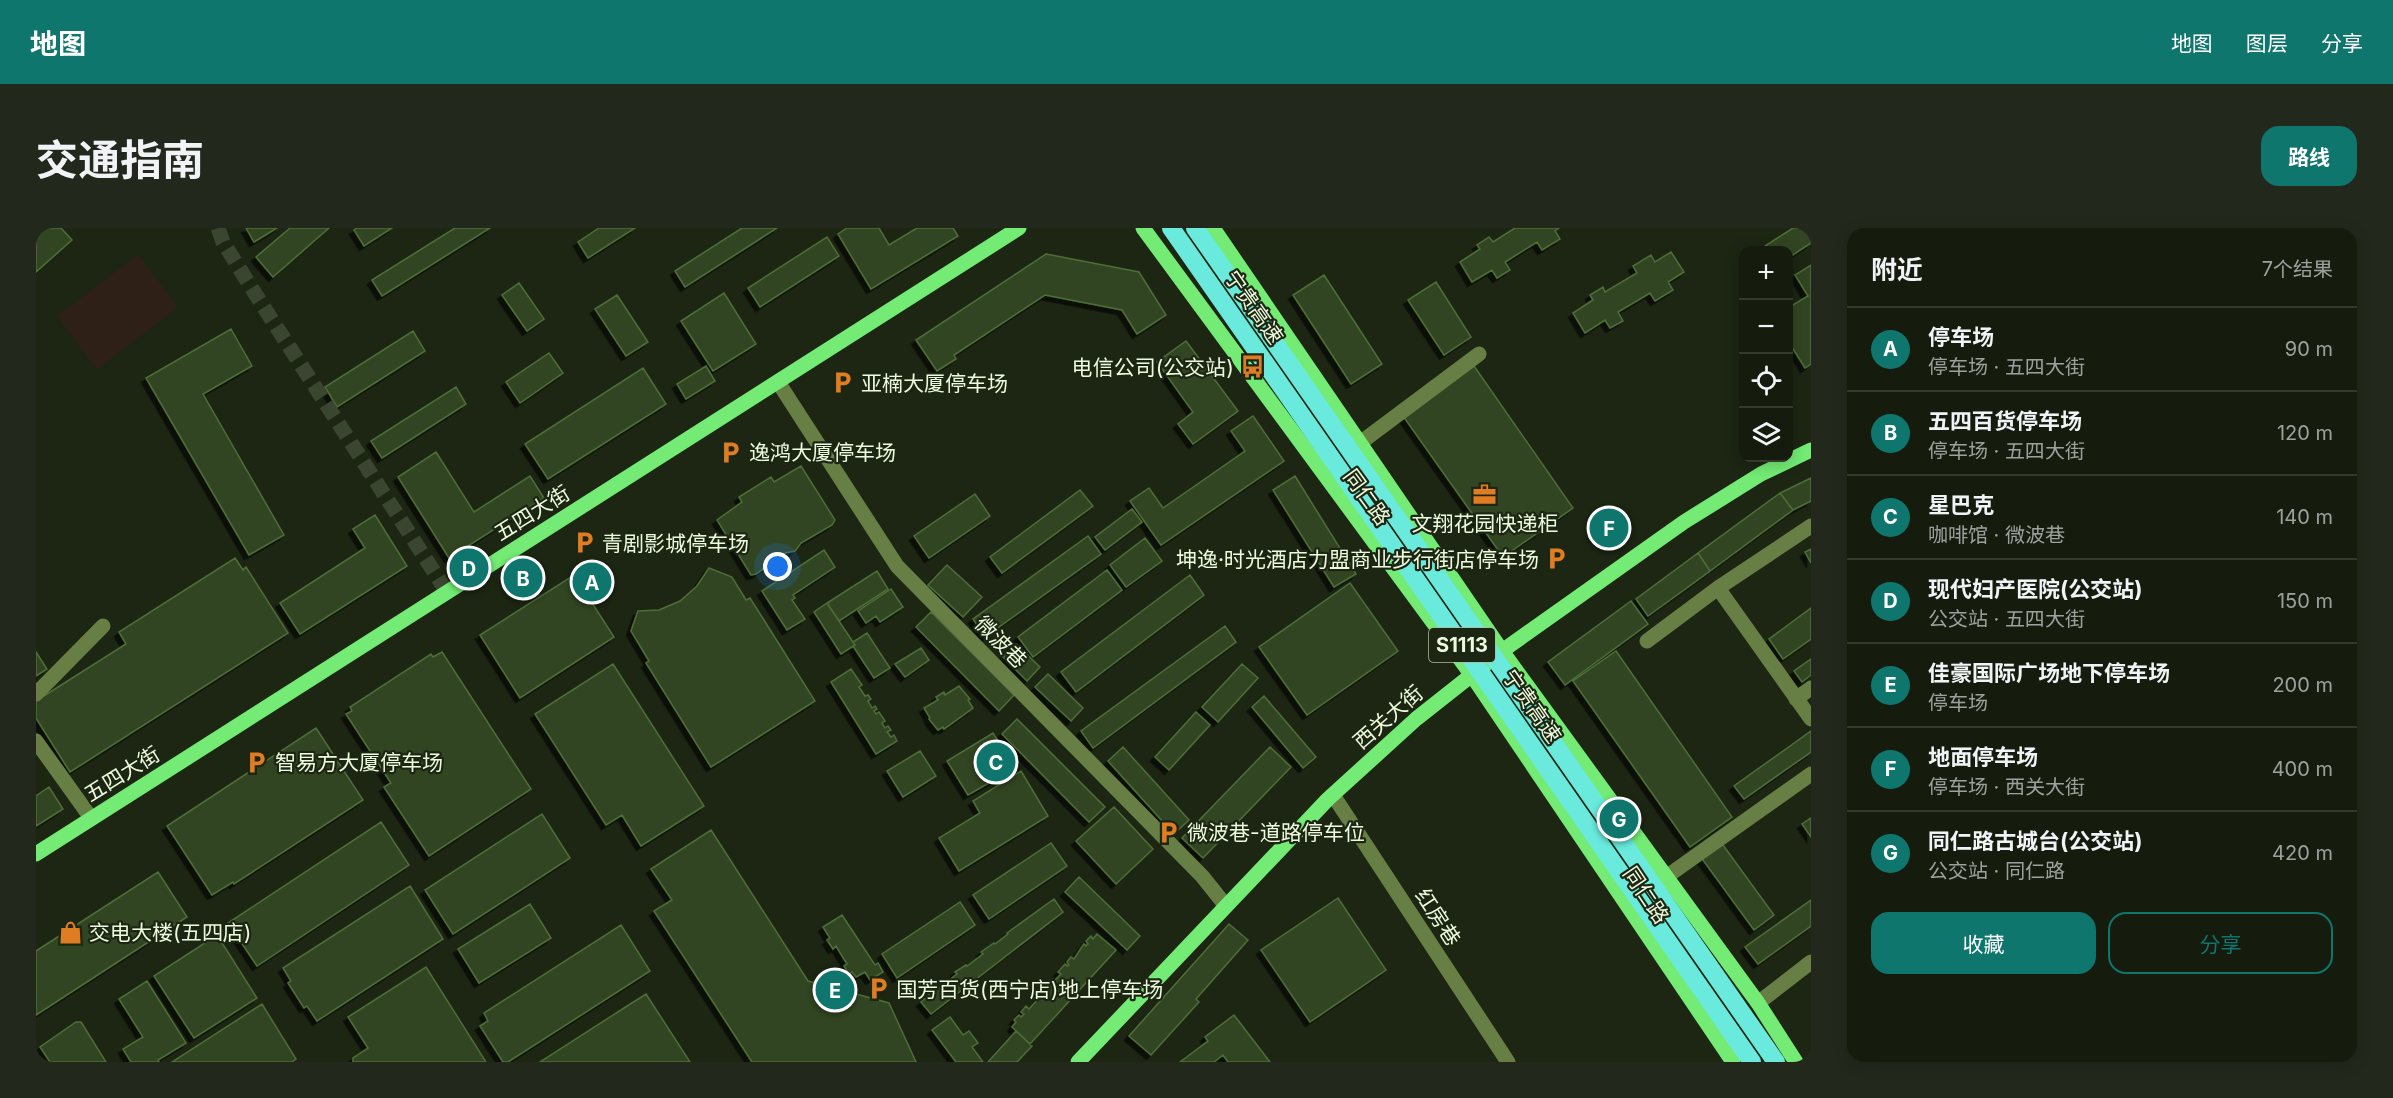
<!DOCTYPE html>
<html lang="zh">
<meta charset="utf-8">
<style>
:root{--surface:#151c0e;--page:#22291c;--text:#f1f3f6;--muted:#9da19e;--line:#343a2e;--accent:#0f766e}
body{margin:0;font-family:Inter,"Noto Sans SC",sans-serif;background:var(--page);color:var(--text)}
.controls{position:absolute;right:18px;top:18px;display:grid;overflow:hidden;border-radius:12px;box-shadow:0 3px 15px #0003}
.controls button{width:54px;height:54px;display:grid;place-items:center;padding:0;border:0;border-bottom:2px solid var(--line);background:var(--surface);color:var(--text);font:30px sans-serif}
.you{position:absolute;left:742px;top:339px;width:21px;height:21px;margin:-15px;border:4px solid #fff;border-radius:50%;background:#1a73e8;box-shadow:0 0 0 9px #1a73e833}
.badge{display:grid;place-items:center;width:39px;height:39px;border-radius:50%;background:var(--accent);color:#fff;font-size:20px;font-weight:700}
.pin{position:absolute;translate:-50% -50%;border:3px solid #fff;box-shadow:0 2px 6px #0006}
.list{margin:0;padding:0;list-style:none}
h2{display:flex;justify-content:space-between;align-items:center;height:78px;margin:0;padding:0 24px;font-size:26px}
h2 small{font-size:20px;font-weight:400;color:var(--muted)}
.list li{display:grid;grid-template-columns:39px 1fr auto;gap:18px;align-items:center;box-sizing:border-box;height:84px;padding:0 24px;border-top:2px solid var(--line)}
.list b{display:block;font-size:22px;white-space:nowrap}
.list p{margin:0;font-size:20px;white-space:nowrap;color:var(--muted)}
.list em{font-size:20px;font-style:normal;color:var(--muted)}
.actions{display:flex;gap:12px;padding:18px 24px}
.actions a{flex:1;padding:14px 0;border:2px solid var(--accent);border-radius:18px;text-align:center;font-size:21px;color:var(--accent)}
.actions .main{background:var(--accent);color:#fff}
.icon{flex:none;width:33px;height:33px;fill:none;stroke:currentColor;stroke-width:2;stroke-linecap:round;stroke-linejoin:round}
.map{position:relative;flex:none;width:1775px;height:834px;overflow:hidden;border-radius:18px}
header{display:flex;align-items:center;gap:36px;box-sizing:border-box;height:84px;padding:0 30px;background:var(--accent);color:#fff}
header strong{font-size:28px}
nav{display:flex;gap:33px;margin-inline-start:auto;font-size:21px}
.intro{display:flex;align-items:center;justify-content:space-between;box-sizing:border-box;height:144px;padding:0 36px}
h1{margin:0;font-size:42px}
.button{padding:15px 27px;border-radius:18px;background:var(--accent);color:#fff;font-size:21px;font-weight:700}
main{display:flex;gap:36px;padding:0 36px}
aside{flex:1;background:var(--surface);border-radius:18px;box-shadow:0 3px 15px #0003}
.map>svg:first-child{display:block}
.green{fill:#2f2017}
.building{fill:#314522;stroke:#4e6e37;stroke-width:1.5;filter:url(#shadow)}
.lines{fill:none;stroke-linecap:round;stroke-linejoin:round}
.minor-tunnel{stroke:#3b4631;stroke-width:15;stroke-dasharray:15 8;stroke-linecap:butt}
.minor{stroke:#677f45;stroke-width:15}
.major{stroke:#73eb74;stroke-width:15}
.highway-bridge{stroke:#69eadd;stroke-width:18}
.labels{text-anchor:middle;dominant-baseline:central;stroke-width:4.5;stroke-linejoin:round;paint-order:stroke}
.shield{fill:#1c2613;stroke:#aebaa0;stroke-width:1.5}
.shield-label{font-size:20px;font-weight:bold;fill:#ecfadd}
.street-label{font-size:21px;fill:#ecfadd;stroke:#1c2613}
.poi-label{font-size:21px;fill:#ecfadd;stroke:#1c2613;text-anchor:start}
</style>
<header>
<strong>地图</strong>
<nav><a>地图</a><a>图层</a><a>分享</a></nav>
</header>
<div class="intro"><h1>交通指南</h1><a class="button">路线</a></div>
<main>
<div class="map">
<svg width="1775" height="834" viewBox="0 0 1775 834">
<defs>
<filter id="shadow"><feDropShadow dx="-4.5" dy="4.5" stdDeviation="0" flood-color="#0009"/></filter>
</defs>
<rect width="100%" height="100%" fill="#1c2613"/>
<path class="green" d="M 102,27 L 142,79 L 61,141 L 21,88 Z"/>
<path class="building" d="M 2,0 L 25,0 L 36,12 L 0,44 L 0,2 Z
M 210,0 L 241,0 L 218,14 Z
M 254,0 L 293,0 L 237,49 L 220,29 Z
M 321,0 L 356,0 L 328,18 L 318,2 Z
M 419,0 L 454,0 L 346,68 L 336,52 Z
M 563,0 L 599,0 L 552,30 L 542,14 Z
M 706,0 L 741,0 L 649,59 L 639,43 Z
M 811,0 L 843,0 L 853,17 L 881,0 L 917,0 L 922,8 L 835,61 L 802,6 Z
M 1479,0 L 1523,0 L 1519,3 L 1524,11 L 1506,22 L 1501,14 L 1469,34 L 1474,42 L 1461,50 L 1456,42 L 1436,54 L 1424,34 L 1444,21 L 1441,17 L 1453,9 L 1457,14 Z
M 1757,0 L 1775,0 L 1775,15 L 1752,30 L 1752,22 L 1732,22 L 1729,18 Z
M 791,9 L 803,28 L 724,79 L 712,60 Z
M 1635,24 L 1648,44 L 1632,54 L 1637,62 L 1619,73 L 1614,65 L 1582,84 L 1587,93 L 1574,100 L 1569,92 L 1549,105 L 1537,85 L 1557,72 L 1554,67 L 1567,59 L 1569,64 L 1601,45 L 1597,38 L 1615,27 L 1619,34 Z
M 1010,26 L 1103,44 L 1130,87 L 1101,106 L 1086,82 L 1009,67 L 918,127 L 920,131 L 901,143 L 880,112 Z
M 1775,37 L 1775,136 L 1769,140 L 1752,113 L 1752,80 L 1772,68 L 1759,47 Z
M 1288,47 L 1346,136 L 1315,156 L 1257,67 Z
M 1400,54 L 1435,109 L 1408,127 L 1372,72 Z
M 483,55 L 508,91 L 491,103 L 466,67 Z
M 688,65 L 720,116 L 677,143 L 645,93 Z
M 581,67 L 612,114 L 590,128 L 559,81 Z
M 195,101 L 216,138 L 167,166 L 248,307 L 213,327 L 110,150 Z
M 377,103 L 389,123 L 301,179 L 289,159 Z
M 1150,113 L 1202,183 L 1157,216 L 1142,196 L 1157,184 L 1121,134 Z
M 513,125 L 527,145 L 484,175 L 470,154 Z
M 670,138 L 679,153 L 650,171 L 641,156 Z
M 1438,138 L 1537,280 L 1467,329 L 1367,188 Z
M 607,140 L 630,176 L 512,251 L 489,216 Z
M 420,159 L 430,176 L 346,230 L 335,213 Z
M 1217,188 L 1248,233 L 1125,317 L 1094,273 L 1113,260 L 1127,280 L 1209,223 L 1195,203 Z
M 400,224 L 438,284 L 494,248 L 508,270 L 413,330 L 362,249 Z
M 765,238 L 799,292 L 796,297 L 765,315 L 759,323 L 749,325 L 720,346 L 715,347 L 681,292 L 706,274 L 703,269 L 735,249 L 738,254 Z
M 1259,248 L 1320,346 L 1298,359 L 1237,262 Z
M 1775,250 L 1775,273 L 1757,282 L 1744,265 Z
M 1044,262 L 1057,278 L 966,345 L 954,329 Z
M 1744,265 L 1757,282 L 1674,343 L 1662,325 Z
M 939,266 L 954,288 L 893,330 L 878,308 Z
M 1096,281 L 1106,294 L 1069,322 L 1059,309 Z
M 339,287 L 371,338 L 264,406 L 244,375 L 329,320 L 317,301 Z
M 1052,308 L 1065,326 L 949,409 L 937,391 Z
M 1109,310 L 1126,333 L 1090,359 L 1074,337 Z
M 1775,321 L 1775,335 L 1769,324 Z
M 788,322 L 799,339 L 757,367 L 759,370 L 756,372 L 769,391 L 751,402 L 726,363 Z
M 1662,325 L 1674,343 L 1612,388 L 1600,371 Z
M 199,330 L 207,342 L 210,339 L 252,405 L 34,544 L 0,490 L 0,473 L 90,416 L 83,404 Z
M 911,337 L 946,369 L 927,389 L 892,357 Z
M 673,340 L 696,349 L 710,372 L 714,370 L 779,473 L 675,539 L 610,435 L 613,433 L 595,403 L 602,383 L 623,382 L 644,373 L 661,358 Z
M 1071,342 L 1086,362 L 997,429 L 982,409 Z
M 841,343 L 852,361 L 803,393 L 791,375 Z
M 538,347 L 578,409 L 484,470 L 444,407 Z
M 1154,347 L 1168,367 L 1040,464 L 1025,444 Z
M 1314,355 L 1362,423 L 1271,487 L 1223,419 Z
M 855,361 L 867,379 L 844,394 L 840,388 L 830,395 L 822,383 Z
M 1595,373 L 1612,396 L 1529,457 L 1512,434 Z
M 791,375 L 819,417 L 805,426 L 778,384 Z
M 1775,380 L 1775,411 L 1747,431 L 1733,411 Z
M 895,384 L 978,467 L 963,483 L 880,399 Z
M 1189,398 L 1200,414 L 1057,520 L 1045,503 Z
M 831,405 L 854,440 L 838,450 L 817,418 L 819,417 L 817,414 Z
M 980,416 L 1004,439 L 991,453 L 967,429 Z
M 885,420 L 893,432 L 869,449 L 859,436 Z
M 1580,423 L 1696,589 L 1654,619 L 1537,453 Z
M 0,424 L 11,441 L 0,448 Z
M 406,424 L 495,561 L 393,628 L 348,559 L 355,555 L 310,486 L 316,483 L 314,479 L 395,426 L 397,429 Z
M 1775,431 L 1775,447 L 1766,454 L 1758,443 Z
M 577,436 L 668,578 L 605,618 L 586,587 L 570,597 L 499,486 Z
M 1206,436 L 1222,450 L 1182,494 L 1166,479 Z
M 815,441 L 826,457 L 823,459 L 829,468 L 832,467 L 835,471 L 832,473 L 836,480 L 839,478 L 841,481 L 838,483 L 840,486 L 843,484 L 849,493 L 846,495 L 849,500 L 852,498 L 855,502 L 851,504 L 855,509 L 858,507 L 861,513 L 840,526 L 795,454 Z
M 1012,446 L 1047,480 L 1035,493 L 999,459 Z
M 923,458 L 934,471 L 932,472 L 937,480 L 908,501 L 907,499 L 902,502 L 893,491 L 894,490 L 888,480 L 902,472 L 900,469 L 908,464 L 909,467 Z
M 1228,468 L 1280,529 L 1267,540 L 1216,479 Z
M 1160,484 L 1174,497 L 1133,542 L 1119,529 Z
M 981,491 L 1069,579 L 1053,594 L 966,506 Z
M 280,500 L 327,572 L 198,656 L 197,654 L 176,667 L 131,598 Z
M 1775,503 L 1775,524 L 1708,571 L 1698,558 Z
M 957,505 L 979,540 L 932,567 L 911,533 Z
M 1087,519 L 1153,592 L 1138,606 L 1072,533 Z
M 1234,519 L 1255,539 L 1167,630 L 1146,610 Z
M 884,523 L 900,548 L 867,569 L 851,543 Z
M 985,543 L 1012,588 L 923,643 L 903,610 L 944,585 L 937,573 Z
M 13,559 L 27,581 L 0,598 L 0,568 Z
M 1078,579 L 1117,621 L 1080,656 L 1040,613 Z
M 506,586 L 534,630 L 417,706 L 389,662 Z
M 1775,590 L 1775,609 L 1766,596 Z
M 345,594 L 373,637 L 221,738 L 192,695 Z
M 675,602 L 772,753 L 853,775 L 880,834 L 716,834 L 618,683 L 636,672 L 615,641 Z
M 1684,613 L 1738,687 L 1718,702 L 1664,628 Z
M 1015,615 L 1031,638 L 953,691 L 937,667 Z
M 122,644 L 151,689 L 0,787 L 0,723 Z
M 1043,649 L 1104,708 L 1091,722 L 1029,664 Z
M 374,658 L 407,711 L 281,793 L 271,778 L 268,780 L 252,755 L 255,753 L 247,740 Z
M 1302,670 L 1350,742 L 1274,794 L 1225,722 Z
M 1018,671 L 1027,684 L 895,786 L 885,774 L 893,767 L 892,765 L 902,758 L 903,760 L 921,746 L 919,744 L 930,737 L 931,738 L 947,726 L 945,724 L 958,715 L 959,716 L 972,706 L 971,705 Z
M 1775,672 L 1775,698 L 1722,736 L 1709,719 Z
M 924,674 L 939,697 L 861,750 L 846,726 Z
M 494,676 L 515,710 L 443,755 L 422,721 Z
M 806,687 L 839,737 L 842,735 L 847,744 L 834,752 L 829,744 L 820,749 L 816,744 L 813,746 L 808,738 L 811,736 L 800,718 L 797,721 L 791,712 L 794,710 L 787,699 Z
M 1193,696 L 1212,712 L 1160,771 L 1163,774 L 1115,827 L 1093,808 Z
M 585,697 L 614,743 L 472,834 L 467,834 L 444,798 L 452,793 L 448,785 Z
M 1061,706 L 1080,722 L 994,816 L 976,799 L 980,794 L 978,792 L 983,787 L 985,789 L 988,786 L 985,784 L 990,778 L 993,781 L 1003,770 L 1000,767 L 1005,763 L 1007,765 L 1010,761 L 1008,759 L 1013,754 L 1015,756 L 1025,746 L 1022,744 L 1029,736 L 1031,738 L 1033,737 L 1031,734 L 1035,729 L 1038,731 L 1048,716 L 1050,718 L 1052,716 L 1050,713 L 1055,708 L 1057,711 Z
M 181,707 L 221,770 L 158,810 L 118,748 Z
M 390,739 L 450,834 L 317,834 L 317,830 L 332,820 L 312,789 Z
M 111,753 L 150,815 L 122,832 L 123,834 L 95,834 L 87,821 L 107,809 L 83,771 Z
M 610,766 L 654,834 L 504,834 L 588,780 Z
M 226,776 L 260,831 L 256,834 L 136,834 Z
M 1198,787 L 1234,834 L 1192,834 L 1187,827 L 1178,834 L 1144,834 L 1172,813 L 1169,809 Z
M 914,789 L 927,807 L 933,803 L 942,815 L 936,819 L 947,834 L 920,834 L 896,802 Z
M 40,794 L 45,794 L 70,834 L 14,834 L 4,819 Z
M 980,803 L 996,818 L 981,834 L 952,834 Z"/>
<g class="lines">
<path class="minor-tunnel" d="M 182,0 L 187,14 L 220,67 L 411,364"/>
<path class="minor" d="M 742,154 L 861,338 L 1166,648 L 1190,678
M 1324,215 L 1443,126
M 1682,360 L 1775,298
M 1611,413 L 1682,360 L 1775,491
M 0,466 L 67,398
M 1760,471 L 1775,460
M 0,513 L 55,590
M 1297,567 L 1472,834
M 1630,649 L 1775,546
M 1722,775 L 1775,734"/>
<path class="major" d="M 1107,0 L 1435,446 L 1697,834
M 1177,0 L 1466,423 L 1722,775 L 1760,834
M 0,626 L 983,0
M 1042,834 L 1292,571 L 1380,491 L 1466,423 L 1648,294 L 1725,246 L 1775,222"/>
<path class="highway-bridge" d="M 1135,0 L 1716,834
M 1159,0 L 1740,834"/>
</g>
<defs>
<symbol id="bus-bare" viewBox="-9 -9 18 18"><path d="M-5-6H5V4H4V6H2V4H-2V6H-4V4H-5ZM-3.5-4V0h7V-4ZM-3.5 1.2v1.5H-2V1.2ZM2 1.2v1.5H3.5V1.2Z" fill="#e07d23" stroke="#1c2613" stroke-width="2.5" paint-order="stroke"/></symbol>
<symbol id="parking-bare" viewBox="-9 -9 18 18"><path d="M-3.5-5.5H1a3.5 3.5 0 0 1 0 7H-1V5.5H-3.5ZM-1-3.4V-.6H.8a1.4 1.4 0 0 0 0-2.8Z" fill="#e07d23" stroke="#1c2613" stroke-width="2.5" paint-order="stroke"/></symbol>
<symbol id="office-bare" viewBox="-9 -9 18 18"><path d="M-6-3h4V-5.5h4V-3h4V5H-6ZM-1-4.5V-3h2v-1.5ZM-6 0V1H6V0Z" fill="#e07d23" stroke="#1c2613" stroke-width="2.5" paint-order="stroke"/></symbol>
<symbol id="shop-bare" viewBox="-9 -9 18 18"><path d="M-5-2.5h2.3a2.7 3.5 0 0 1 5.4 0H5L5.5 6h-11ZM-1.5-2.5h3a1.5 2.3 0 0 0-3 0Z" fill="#e07d23" stroke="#1c2613" stroke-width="2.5" paint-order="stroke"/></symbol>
</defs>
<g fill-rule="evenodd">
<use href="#bus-bare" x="1200" y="122" width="33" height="33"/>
<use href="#parking-bare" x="790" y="138" width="33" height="33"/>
<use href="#parking-bare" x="678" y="208" width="33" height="33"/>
<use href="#office-bare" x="1432" y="250" width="33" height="33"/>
<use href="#parking-bare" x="532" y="298" width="33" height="33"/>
<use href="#parking-bare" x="1504" y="314" width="33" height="33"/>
<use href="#parking-bare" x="204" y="518" width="33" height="33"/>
<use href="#parking-bare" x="1116" y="588" width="33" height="33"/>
<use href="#shop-bare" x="18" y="688" width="33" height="33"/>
<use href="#parking-bare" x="826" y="744" width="33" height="33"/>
</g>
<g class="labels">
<rect class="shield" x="1393" y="400" width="66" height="34" rx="4.5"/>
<g class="shield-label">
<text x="1426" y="417">S1113</text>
</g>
<g class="street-label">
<text transform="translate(1218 79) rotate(55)">宁贵高速</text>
<text transform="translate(1331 269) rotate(54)">同仁路</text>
<text transform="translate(496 285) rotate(-32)">五四大街</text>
<text transform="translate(965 414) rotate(45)">微波巷</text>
<text transform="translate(1496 478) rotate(55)">宁贵高速</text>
<text transform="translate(1352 489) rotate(-41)">西关大街</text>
<text transform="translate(86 546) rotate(-32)">五四大街</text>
<text transform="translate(1610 667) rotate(56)">同仁路</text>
<text transform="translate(1402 689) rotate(57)">红房巷</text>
</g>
<g class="poi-label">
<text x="1198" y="139" text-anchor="end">电信公司(公交站)</text>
<text x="825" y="155">亚楠大厦停车场</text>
<text x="713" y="224">逸鸿大厦停车场</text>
<text x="1449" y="295" text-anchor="middle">文翔花园快递柜</text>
<text x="566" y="315">青剧影城停车场</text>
<text x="1503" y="331" text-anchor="end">坤逸·时光酒店力盟商业步行街店停车场</text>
<text x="239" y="534">智易方大厦停车场</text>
<text x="1151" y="604">微波巷-道路停车位</text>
<text x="53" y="704">交电大楼(五四店)</text>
<text x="860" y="761">国芳百货(西宁店)地上停车场</text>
</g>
</g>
</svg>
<div class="controls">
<button>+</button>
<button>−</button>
<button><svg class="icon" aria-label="locate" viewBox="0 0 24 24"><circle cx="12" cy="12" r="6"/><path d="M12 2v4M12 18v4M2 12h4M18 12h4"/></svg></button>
<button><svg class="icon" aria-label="layers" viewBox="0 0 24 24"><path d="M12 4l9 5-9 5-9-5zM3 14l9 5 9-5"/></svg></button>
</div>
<div class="you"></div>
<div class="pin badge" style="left:556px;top:354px">A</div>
<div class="pin badge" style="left:487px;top:350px">B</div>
<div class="pin badge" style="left:960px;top:534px">C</div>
<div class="pin badge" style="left:433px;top:340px">D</div>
<div class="pin badge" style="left:799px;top:762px">E</div>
<div class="pin badge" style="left:1573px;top:300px">F</div>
<div class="pin badge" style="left:1583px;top:591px">G</div>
</div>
<aside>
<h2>附近<small>7个结果</small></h2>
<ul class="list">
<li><span class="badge">A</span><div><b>停车场</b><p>停车场 · 五四大街</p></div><em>90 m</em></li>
<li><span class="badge">B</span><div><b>五四百货停车场</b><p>停车场 · 五四大街</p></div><em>120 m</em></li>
<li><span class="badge">C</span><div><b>星巴克</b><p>咖啡馆 · 微波巷</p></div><em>140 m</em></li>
<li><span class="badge">D</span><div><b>现代妇产医院(公交站)</b><p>公交站 · 五四大街</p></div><em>150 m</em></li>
<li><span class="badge">E</span><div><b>佳豪国际广场地下停车场</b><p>停车场</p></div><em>200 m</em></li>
<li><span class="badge">F</span><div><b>地面停车场</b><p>停车场 · 西关大街</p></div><em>400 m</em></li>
<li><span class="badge">G</span><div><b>同仁路古城台(公交站)</b><p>公交站 · 同仁路</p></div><em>420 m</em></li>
</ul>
<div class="actions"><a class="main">收藏</a><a>分享</a></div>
</aside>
</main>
